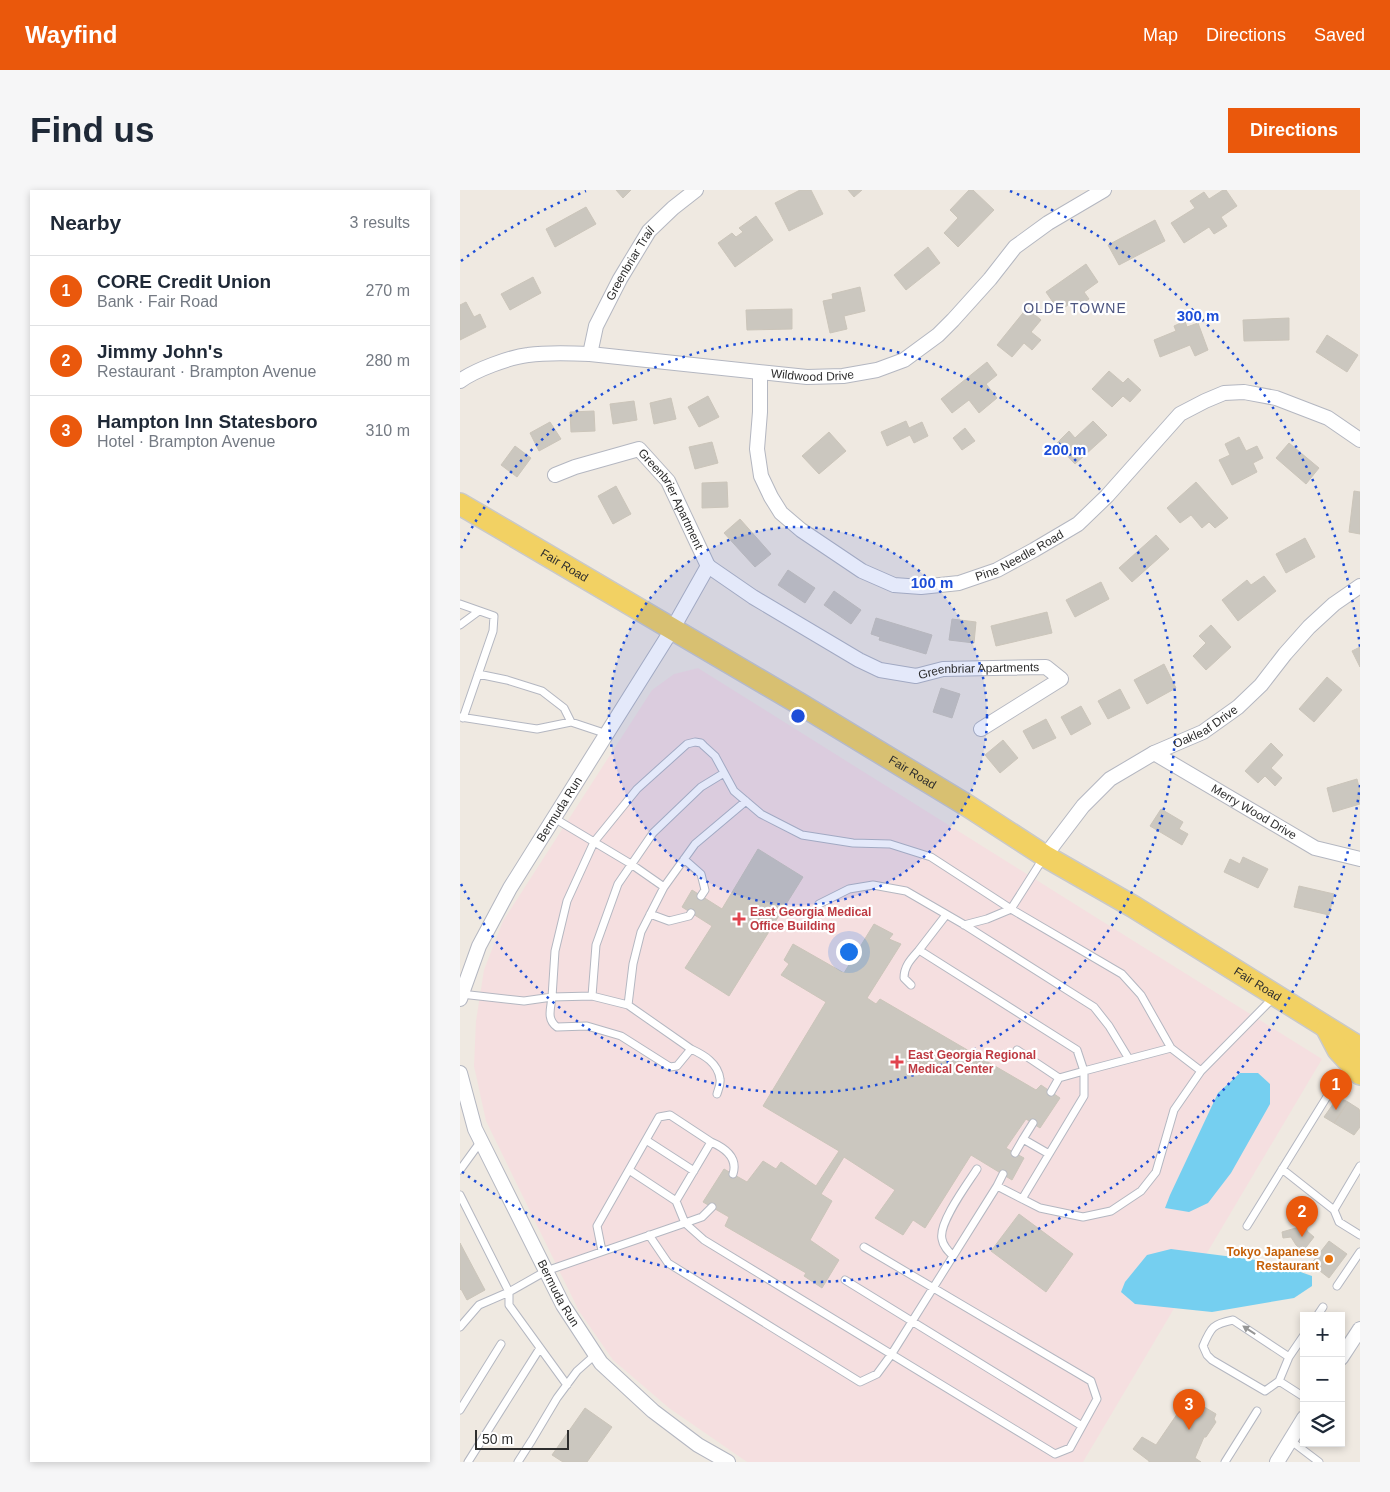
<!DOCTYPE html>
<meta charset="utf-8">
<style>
:root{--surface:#fff;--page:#f6f6f7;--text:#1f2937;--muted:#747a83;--line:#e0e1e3;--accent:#ea580c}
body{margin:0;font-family:Arial,sans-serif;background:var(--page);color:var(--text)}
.controls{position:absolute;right:15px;bottom:15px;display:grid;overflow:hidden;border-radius:0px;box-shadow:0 2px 8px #0003}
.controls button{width:45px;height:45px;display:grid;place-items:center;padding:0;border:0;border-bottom:1px solid var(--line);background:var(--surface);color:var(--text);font:25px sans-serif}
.scale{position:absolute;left:15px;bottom:12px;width:94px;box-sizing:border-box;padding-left:5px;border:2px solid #2e2e2e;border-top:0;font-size:14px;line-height:18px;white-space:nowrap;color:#2e2e2e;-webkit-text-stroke:4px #fff;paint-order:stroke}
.you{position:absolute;left:388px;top:761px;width:18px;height:18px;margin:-12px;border:4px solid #fff;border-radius:50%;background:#1a73e8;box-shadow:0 0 0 8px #1a73e833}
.badge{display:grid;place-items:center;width:32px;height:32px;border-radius:50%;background:var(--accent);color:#fff;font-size:16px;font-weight:700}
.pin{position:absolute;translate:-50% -41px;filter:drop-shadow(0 1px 2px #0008)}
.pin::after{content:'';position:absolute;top:26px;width:18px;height:15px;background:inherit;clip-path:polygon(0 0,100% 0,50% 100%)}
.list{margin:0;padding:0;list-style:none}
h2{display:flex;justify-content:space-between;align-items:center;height:65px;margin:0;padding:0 20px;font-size:21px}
h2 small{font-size:16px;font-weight:400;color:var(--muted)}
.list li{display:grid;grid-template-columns:32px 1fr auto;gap:15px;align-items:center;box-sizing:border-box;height:70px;padding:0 20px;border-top:1px solid var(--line)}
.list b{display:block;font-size:19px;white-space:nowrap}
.list p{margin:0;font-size:16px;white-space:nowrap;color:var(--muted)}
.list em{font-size:16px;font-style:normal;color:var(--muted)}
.icon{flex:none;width:28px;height:28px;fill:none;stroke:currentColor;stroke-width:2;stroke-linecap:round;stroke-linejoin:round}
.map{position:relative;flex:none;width:900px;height:1272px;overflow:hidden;border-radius:0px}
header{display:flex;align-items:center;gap:30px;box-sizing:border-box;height:70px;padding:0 25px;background:var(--accent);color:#fff}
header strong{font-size:24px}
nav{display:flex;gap:28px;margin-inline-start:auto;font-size:18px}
.intro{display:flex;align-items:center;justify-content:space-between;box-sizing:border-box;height:120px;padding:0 30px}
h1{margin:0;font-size:35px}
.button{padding:12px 22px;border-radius:0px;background:var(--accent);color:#fff;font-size:18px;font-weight:700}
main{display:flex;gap:30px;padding:0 30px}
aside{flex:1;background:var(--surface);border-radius:0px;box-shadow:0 2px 8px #0003}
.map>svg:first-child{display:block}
.medical{fill:#f5dfe0}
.water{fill:#75cff0}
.building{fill:#cbc7bf;stroke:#cbc5ba}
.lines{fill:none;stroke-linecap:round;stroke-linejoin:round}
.service-casing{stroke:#b4b7c1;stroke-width:9}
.minor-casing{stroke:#b4b7c1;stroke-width:16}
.primary-casing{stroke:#c9c9c9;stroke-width:24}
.service{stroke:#fff;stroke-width:7}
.minor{stroke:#fff;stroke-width:14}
.primary{stroke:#f2d163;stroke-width:21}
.oneway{fill:#969696}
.ring{fill:none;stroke:#1d4ed8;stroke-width:2.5;stroke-dasharray:2.5 5}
.health-dot{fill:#e0444e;stroke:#fff;stroke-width:2}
.food-dot{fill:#e8710a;stroke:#fff;stroke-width:2}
.labels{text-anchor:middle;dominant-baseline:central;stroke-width:4.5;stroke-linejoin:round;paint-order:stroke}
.street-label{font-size:12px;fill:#2e2e2e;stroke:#fff}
.health-label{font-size:12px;font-weight:bold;fill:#be3a42;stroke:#fff;text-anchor:start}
.food-label{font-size:12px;font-weight:bold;fill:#c56008;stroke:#fff;text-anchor:end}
.neighbourhood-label{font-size:14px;letter-spacing:1px;fill:#4d5680;stroke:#fff}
.centre{fill:#1d4ed8;stroke:#fff;stroke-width:2.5}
.ring-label{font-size:15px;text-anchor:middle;font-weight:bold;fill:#1d4ed8;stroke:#fff;stroke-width:4.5;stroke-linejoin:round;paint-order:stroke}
</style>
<header>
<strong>Wayfind</strong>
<nav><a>Map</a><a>Directions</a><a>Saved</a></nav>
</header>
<div class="intro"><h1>Find us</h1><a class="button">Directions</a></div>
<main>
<aside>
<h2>Nearby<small>3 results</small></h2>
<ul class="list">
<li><span class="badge">1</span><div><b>CORE Credit Union</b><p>Bank · Fair Road</p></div><em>270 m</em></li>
<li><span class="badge">2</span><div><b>Jimmy John's</b><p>Restaurant · Brampton Avenue</p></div><em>280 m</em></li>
<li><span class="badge">3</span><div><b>Hampton Inn Statesboro</b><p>Hotel · Brampton Avenue</p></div><em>310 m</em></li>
</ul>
</aside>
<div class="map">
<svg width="900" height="1272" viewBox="0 0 900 1272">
<rect width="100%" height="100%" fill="#efe9e1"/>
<path class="medical" d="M 238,478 L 862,869 L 623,1272 L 287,1272 L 209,1218 L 153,1170 L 119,1121 L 26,931 L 14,876 L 16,831 L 24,780 L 43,731 L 192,500 L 214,484 Z"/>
<path class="water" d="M 780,883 L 798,883 L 810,894 L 810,914 L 771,983 L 748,1013 L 729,1022 L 705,1018 L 710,1005 L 758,903 Z
M 711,1059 L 812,1072 L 852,1086 L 852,1096 L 834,1108 L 752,1122 L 675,1114 L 661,1102 L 665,1092 L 687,1065 Z"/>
<path class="building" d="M 156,0 L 171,0 L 163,8 Z
M 340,0 L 351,0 L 363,24 L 329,41 L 315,13 Z
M 388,0 L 402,0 L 394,7 Z
M 509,0 L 513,0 L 534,20 L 498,57 L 484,43 L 498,28 L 490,20 Z
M 763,0 L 766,0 L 777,16 L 761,27 L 767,36 L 754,44 L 749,37 L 724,53 L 711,33 L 735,18 L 730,11 L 744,2 L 749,9 Z
M 126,17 L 136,34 L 95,57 L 86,39 Z
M 296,26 L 313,50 L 275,77 L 258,53 L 272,43 L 276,47 L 283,42 L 279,38 Z
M 695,30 L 705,51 L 659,75 L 648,55 Z
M 468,57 L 480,73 L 446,100 L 434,85 Z
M 626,74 L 638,92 L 624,102 L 629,109 L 618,116 L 614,111 L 599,121 L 586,102 Z
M 73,87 L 81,103 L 50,120 L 41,104 Z
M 400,97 L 405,121 L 384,126 L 387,139 L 370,143 L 363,111 L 373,109 L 372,104 Z
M 6,112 L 14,127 L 20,124 L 26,137 L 0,150 L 0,115 Z
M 567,118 L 581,130 L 571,142 L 581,150 L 572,160 L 564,153 L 552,167 L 537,155 Z
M 332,119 L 332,139 L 287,140 L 286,120 Z
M 829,128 L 829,150 L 784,151 L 783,130 Z
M 725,131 L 727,137 L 738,133 L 748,160 L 735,166 L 730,155 L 700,167 L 694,150 L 716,141 L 714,136 Z
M 867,145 L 898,165 L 887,182 L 856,162 Z
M 527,172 L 537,185 L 526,194 L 537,208 L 519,223 L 509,210 L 492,223 L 481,209 Z
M 649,181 L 663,193 L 668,188 L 681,200 L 670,212 L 663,206 L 652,217 L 632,199 Z
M 248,206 L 259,227 L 239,237 L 228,217 Z
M 211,208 L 216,229 L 194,234 L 190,213 Z
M 174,211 L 177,230 L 153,234 L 150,214 Z
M 134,221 L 135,241 L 111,242 L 110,222 Z
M 446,231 L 449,238 L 462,232 L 468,246 L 454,253 L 450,245 L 427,256 L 421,242 Z
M 633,231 L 647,245 L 615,274 L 596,254 L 609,241 L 615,248 Z
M 90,232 L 101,249 L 79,261 L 70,243 Z
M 505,238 L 515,251 L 502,260 L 493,248 Z
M 369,242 L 386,261 L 359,284 L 342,266 Z
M 779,247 L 786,261 L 797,256 L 803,268 L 793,273 L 797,282 L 772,295 L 759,270 L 770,265 L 765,254 Z
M 252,252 L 258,273 L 235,279 L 229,257 Z
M 829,253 L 859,278 L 846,294 L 816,268 Z
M 55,256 L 71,268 L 57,287 L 41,275 Z
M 267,292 L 268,317 L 242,318 L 242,293 Z
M 736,292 L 768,328 L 755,338 L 749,332 L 742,338 L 731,325 L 720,333 L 707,318 Z
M 156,296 L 171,324 L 153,334 L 138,306 Z
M 894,301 L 900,302 L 900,344 L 889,342 Z
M 280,329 L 311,364 L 295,377 L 264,343 Z
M 696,345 L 709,359 L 672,392 L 659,378 Z
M 845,348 L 855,367 L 826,383 L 816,364 Z
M 328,380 L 355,398 L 345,413 L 318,395 Z
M 804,386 L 816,401 L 778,431 L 762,410 L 787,390 L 791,395 Z
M 641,392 L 649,409 L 615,427 L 606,410 Z
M 374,401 L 401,420 L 391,434 L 364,415 Z
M 587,422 L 592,443 L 536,456 L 531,436 Z
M 416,428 L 472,445 L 466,464 L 419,450 L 420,447 L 411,444 Z
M 492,429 L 516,432 L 514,453 L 489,450 Z
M 751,435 L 771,457 L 746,480 L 733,466 L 746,453 L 739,446 Z
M 900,457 L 900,477 L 892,461 Z
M 704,474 L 716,498 L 687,514 L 674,490 Z
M 867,487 L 882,500 L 854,532 L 839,519 Z
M 481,498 L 500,504 L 492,528 L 473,522 Z
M 660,499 L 670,518 L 648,529 L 638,511 Z
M 621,516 L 631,534 L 611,545 L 601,527 Z
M 586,529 L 596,548 L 573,559 L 563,541 Z
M 543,550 L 558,568 L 540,583 L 525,565 Z
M 811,553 L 823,565 L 811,578 L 822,588 L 815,596 L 805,586 L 798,593 L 785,581 Z
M 897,589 L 900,601 L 900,614 L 873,622 L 867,598 Z
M 701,619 L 723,632 L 719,639 L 728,644 L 722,655 L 690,636 Z
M 298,659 L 343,687 L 269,806 L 225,778 L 252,736 L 222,717 L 232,700 L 262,719 Z
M 783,667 L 808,679 L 798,698 L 764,682 L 770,669 L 780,674 Z
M 839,696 L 874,704 L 869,725 L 834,717 Z
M 414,734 L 433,744 L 429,749 L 441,754 L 407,808 L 416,814 L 420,809 L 576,900 L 581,895 L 600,908 L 580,938 L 566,929 L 546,958 L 564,968 L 552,990 L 511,965 L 465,1038 L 453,1030 L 443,1045 L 415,1028 L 435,1000 L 384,967 L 361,1004 L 372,1011 L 350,1050 L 379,1070 L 362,1098 L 344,1086 L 346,1083 L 265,1036 L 269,1027 L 243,1012 L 264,979 L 287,992 L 303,971 L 316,979 L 321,972 L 356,996 L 379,961 L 303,916 L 366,812 L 321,785 L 329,774 L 324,770 L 333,754 L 384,783 Z
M 878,907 L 888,912 L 874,933 L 864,927 Z
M 888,912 L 899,919 L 900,923 L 900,937 L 894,945 L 874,933 Z
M 559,1024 L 613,1064 L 586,1102 L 531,1061 Z
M 846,1035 L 847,1041 L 854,1047 L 843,1061 L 836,1055 L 831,1047 L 823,1048 L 822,1042 Z
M 869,1051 L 887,1064 L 869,1088 L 851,1074 Z
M 0,1053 L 25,1100 L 7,1110 L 1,1099 L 0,1100 Z
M 731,1209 L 756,1224 L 754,1229 L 756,1232 L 746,1247 L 744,1247 L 735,1268 L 741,1272 L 689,1272 L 689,1271 L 673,1259 L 682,1247 L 696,1255 L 724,1214 L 728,1216 Z
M 125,1218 L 152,1237 L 127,1272 L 103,1272 L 92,1265 Z"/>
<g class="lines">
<defs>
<path id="service" d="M 0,414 L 34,426 L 33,441 L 3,528
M 0,435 L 19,421
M 18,484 L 47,490 L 82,501 L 104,518 L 111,532
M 0,527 L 77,539 L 111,532 L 147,544
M 94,628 L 171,674 L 204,697 L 235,654 L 286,611
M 584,667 L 551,719 L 662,784 L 681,805 L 711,858 L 741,881
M 224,669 L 241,684 L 245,700 L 241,706
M 359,714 L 389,699 L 413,695 L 446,701 L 503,734 L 634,817 L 649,836 L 669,869
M 190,724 L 209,731 L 229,726 L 231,723
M 486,725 L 459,760 L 617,860 L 624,881 L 599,888 L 557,860
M 451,795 L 444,788 C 444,776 451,769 459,760
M 1,804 L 64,811 L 92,807 L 95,761 L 107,711 L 134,652 L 177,599 L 227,554 L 235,552 L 241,553 L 244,556 L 255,566 L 274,601 L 301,624 L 342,645 L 393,653 L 430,654 L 471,667 L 551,719 L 527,729 L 504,735
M 132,806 L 168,815 L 173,774 L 181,742 L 204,697
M 168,815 L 231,859 L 217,876 L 210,877 L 161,846 L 127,836 L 97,837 C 86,829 91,818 92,807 L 132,806 L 136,755 L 158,694 L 193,643 L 241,597 L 264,583
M 231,859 C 244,865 258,873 260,889 C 261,894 258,900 257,904
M 591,902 L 599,888
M 573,933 L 563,949 L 589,964
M 186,950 L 234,981
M 251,952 C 265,958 278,968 273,984
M 555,963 L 563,949
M 822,979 L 874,1020 L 879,1032 L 900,1045
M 0,980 L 21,951
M 169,980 L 216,1011
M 537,996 L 543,984
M 0,1005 L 49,1102 L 49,1115 L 107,1195
M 562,1009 L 624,906 L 624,881 L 711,858
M 874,1020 L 900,976
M 787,1036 L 876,892
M 189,1045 L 208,1073 L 400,1192 L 417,1184 L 431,1165 L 537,996 L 580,1018 L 623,1027 L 651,1021 L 681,1001 L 696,982 L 714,920 L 741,881 L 814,807
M 142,1061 L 137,1036 L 199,927 L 210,925 L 251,952 L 216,1011 L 225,1033 L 242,1027 L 252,1017
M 493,1066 C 488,1061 483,1056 482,1049 C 478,1033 508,993 517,979
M 385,1090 L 622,1236
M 877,1096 L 900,1062
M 857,1126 L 863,1117
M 0,1137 L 19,1115 L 49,1102 L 86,1081 L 225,1033 L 244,1050 L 595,1264 L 610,1258 L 637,1209 L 631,1191 L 404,1057
M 829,1167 L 773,1130 C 753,1134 751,1137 743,1156 L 747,1165 L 752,1170 L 805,1201 L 819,1191 L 829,1167 L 844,1145
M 819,1191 L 844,1207
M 0,1220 L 41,1154
M 830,1250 L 859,1272
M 8,1272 L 80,1158
M 58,1272 L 72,1250 L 97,1208 L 117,1181 L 135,1165
M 765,1272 L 797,1221"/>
<g id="minor">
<path id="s1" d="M 130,164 L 136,136 L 160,89 L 189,41 L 213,18 L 236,0"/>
<path id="s2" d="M 300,183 L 300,222 L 297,259 L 301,286 L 311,307 L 321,323 L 341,340 L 402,381 L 434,395 L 461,397 L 499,393 L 537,380 L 574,360 L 618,334 L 647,306 L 720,224 L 745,211 L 764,203 L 784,202 L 816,208 L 868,228 L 900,250"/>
<path id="s3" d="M 0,191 C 15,180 50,167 68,165 C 89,162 110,163 130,164 L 347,187 L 383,186 L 417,180 L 444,170 L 478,145 L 493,130 L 530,89 L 555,57 L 588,33 L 644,0"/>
<path id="s4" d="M 95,285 L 115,277 L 179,259 L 208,291 L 248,376"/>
<path id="s5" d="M 248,376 L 293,407 L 399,470 L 420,480 L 456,486 L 483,479 L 586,477 L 601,489 L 521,539"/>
<path id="s6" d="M 694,563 L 855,658 L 900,669"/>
<path id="s7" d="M 585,666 L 623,616 L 650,589 L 694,563 L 743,542 L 778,517 L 801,495 L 825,464 L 849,437 L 874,414 L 900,396"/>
<path id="s8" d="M 0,809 L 19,756 L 50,698 L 213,438 L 248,376"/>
<path id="s9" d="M 0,883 L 15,939 L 103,1115 L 141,1173 L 193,1221 L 238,1255 L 268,1272"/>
<path d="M 881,1168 L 900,1139"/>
<path d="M 817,1272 L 844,1228"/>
</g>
<g id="primary">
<path id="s10" d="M 0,314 L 340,514 L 508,616 L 585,666 L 674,717 L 900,858"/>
<path d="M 867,839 L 878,860 L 900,884"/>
</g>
</defs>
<use href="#service" class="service-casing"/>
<use href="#minor" class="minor-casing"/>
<use href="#primary" class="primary-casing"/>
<use href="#service" class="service"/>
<use href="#minor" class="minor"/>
<use href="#primary" class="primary"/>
</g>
<defs><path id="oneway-solid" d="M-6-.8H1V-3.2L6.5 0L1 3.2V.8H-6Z" transform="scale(1.25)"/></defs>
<use class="oneway" href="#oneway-solid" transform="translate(789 1140) rotate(-147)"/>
<circle cx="338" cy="526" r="189" fill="#1d4ed8" fill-opacity=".12"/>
<g class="ring">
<circle cx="338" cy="526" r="189"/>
<path d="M1 358A377 377 0 1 1 1 694"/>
<path d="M900 595A566 566 0 0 1 1 981M1 71A566 566 0 0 1 126 1M550 1A566 566 0 0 1 900 457"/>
</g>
<g class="health-dot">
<path d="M276.5 721.5h5v5h5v5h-5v5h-5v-5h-5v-5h5z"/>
<path d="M434.5 864.5h5v5h5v5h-5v5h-5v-5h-5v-5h5z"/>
</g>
<circle class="food-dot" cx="869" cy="1069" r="5"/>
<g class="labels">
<g class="street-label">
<text stroke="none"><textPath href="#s1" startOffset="100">Greenbriar Trail</textPath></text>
<text stroke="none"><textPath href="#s3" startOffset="359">Wildwood Drive</textPath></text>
<text stroke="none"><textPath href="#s4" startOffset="148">Greenbrier Apartment</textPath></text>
<text stroke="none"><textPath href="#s2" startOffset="412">Pine Needle Road</textPath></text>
<text stroke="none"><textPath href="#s10" startOffset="121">Fair Road</textPath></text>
<text stroke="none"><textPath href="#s5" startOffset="301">Greenbriar Apartments</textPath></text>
<text stroke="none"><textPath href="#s7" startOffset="210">Oakleaf Drive</textPath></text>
<text stroke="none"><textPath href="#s10" startOffset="526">Fair Road</textPath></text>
<text stroke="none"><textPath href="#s8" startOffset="215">Bermuda Run</textPath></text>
<text stroke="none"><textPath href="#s6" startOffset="116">Merry Wood Drive</textPath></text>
<text stroke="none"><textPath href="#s10" startOffset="931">Fair Road</textPath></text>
<text stroke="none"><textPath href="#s9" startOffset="242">Bermuda Run</textPath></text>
</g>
<g class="health-label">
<text x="290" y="722">East Georgia Medical<tspan x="290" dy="14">Office Building</tspan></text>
<text x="448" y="865">East Georgia Regional<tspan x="448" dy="14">Medical Center</tspan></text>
</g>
<g class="food-label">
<text x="859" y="1062">Tokyo Japanese<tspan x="859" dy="14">Restaurant</tspan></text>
</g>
<g class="neighbourhood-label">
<text x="615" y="118">OLDE TOWNE</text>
</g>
</g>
<circle cx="338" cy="526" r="8" class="centre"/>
<g class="ring-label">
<text x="738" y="131">300 m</text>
<text x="605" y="265">200 m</text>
<text x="472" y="398">100 m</text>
</g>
</svg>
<div class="controls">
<button>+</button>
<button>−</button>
<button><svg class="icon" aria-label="layers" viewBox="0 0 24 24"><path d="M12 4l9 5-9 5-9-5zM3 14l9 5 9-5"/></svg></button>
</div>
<div class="scale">50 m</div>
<div class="you"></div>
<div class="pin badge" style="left:876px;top:920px">1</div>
<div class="pin badge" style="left:842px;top:1047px">2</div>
<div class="pin badge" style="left:729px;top:1240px">3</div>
</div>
</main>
